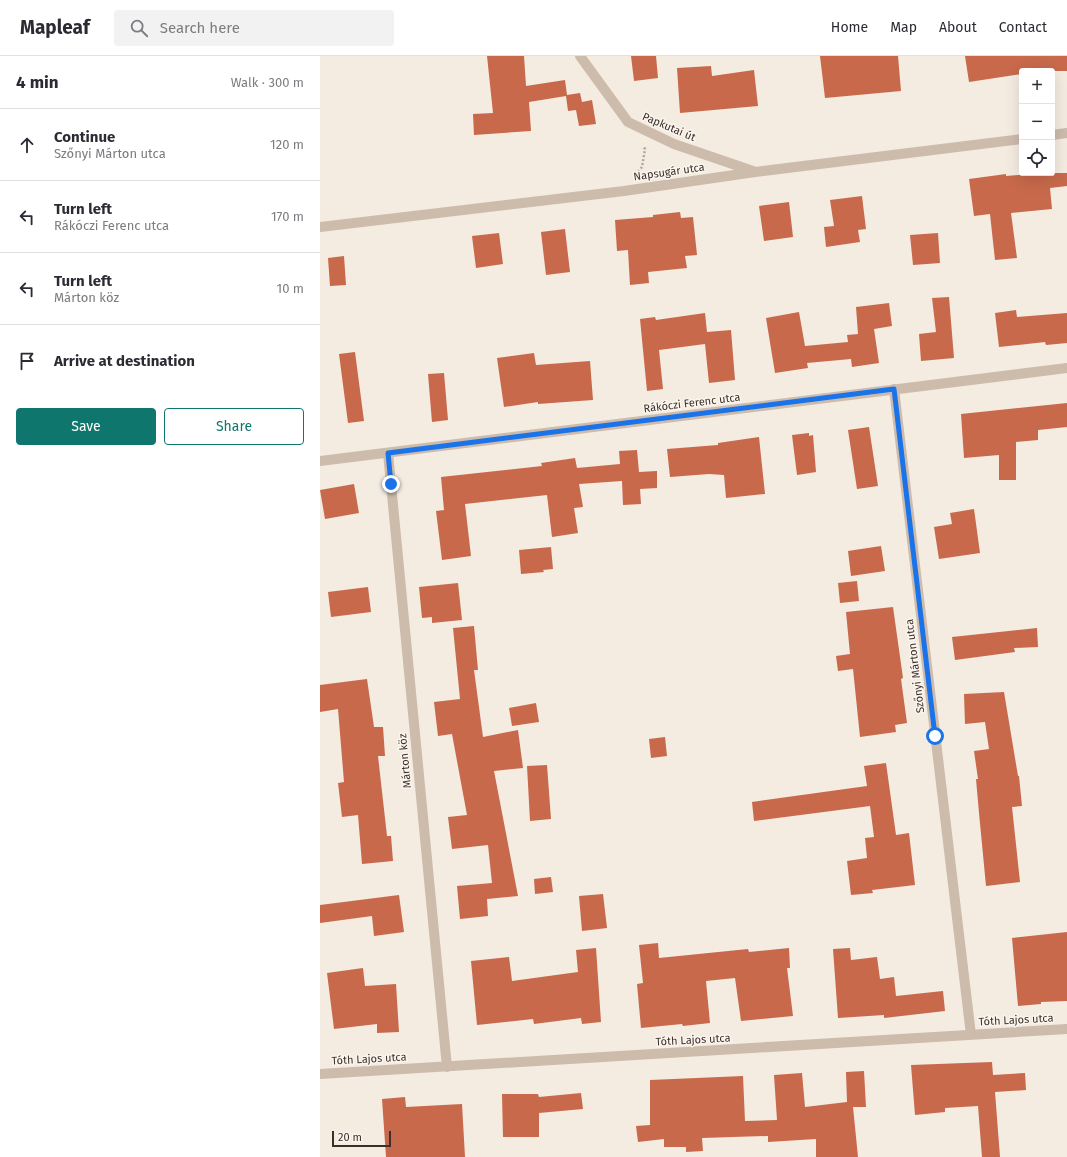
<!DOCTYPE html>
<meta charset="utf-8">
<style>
:root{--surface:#fff;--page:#f2f2f3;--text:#2b2b33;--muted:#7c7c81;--line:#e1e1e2;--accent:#0f766e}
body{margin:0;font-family:"Fira Sans",sans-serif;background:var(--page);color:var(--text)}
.controls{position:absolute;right:12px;top:12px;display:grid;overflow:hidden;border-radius:4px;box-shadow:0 4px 16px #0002}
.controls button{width:36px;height:36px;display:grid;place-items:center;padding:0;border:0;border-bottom:1px solid var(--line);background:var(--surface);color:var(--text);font:20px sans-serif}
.scale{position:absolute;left:12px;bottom:10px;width:59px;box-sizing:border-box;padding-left:4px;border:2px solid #3b302b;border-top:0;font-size:11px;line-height:14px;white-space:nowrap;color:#3b302b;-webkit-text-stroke:3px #fbf5ee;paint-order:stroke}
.stop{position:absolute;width:12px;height:12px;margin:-9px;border:3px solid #1a73e8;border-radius:50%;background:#fff}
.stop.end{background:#1a73e8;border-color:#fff;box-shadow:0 1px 4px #0008}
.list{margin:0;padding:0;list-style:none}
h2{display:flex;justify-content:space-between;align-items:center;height:52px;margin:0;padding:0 16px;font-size:17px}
h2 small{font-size:13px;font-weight:400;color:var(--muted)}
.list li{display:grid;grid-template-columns:26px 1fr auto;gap:12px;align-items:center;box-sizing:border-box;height:72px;padding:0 16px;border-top:1px solid var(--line)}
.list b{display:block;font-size:15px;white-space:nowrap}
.list p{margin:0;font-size:13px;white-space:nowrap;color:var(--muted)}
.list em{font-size:13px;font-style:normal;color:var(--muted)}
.actions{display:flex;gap:8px;padding:12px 16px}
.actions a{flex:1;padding:9px 0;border:1px solid var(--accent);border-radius:4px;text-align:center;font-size:14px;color:var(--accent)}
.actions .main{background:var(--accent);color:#fff}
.icon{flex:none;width:22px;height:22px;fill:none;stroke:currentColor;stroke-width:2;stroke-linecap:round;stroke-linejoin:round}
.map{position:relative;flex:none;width:747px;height:1101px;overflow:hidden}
header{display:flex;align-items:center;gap:24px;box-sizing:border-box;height:56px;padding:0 20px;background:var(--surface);border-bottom:1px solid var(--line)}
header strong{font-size:19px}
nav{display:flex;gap:22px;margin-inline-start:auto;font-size:14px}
.search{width:280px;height:36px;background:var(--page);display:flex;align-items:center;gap:10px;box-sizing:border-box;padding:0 14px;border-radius:4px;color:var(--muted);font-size:15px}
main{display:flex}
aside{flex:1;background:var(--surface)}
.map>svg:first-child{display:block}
.building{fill:#c8694b}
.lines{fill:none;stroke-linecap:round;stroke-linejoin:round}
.path{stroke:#b9a596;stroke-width:2.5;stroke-dasharray:2 2;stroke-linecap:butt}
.street{stroke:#cdbbac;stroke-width:10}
.route{stroke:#1a73e8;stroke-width:5}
.labels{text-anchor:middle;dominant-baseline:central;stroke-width:3;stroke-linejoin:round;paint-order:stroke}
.street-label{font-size:11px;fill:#3b302b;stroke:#fbf5ee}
</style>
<header>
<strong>Mapleaf</strong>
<div class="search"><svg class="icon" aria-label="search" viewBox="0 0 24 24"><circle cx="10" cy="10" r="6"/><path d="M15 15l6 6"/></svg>Search here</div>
<nav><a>Home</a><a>Map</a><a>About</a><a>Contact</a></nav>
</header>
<main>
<aside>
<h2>4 min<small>Walk · 300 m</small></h2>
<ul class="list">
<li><svg class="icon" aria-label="ahead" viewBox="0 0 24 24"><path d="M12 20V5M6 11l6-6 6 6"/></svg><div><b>Continue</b><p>Szőnyi Márton utca</p></div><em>120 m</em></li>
<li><svg class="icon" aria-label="left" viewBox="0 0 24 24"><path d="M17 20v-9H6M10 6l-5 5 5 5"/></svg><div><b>Turn left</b><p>Rákóczi Ferenc utca</p></div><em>170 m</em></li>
<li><svg class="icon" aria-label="left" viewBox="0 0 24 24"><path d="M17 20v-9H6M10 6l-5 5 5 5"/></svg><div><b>Turn left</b><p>Márton köz</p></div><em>10 m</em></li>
<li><svg class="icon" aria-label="arrive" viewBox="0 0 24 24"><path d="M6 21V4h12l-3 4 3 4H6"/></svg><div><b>Arrive at destination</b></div></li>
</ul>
<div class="actions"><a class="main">Save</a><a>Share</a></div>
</aside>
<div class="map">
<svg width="747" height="1101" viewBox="0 0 747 1101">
<rect width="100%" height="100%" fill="#f4ebe1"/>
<path class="building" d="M 167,0 L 204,0 L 206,30 L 245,24 L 247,39 L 260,37 L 262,46 L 272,44 L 276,68 L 259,70 L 256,54 L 248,55 L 246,40 L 209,46 L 211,75 L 154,79 L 153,58 L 173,57 Z
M 311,0 L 336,0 L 338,22 L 314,25 Z
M 500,0 L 578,0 L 581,35 L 505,42 Z
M 645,0 L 747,0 L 747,15 L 702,15 L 702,18 L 649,26 Z
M 391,10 L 392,20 L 434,14 L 438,50 L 360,57 L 357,12 Z
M 721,117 L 747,117 L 747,130 L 730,132 L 732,153 L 691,157 L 697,202 L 675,204 L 670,158 L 654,160 L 649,123 L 686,118 L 686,120 Z
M 542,140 L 546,173 L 538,174 L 540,186 L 506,191 L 504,171 L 514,170 L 510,144 Z
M 469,146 L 473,181 L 444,185 L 439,150 Z
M 360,156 L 361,162 L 373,161 L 377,199 L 365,200 L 367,212 L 328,216 L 329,227 L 310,229 L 308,194 L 297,195 L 295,164 L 333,161 L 333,159 Z
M 245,173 L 250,216 L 226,219 L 221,176 Z
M 179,177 L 183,208 L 156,212 L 152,180 Z
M 618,177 L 620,207 L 593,209 L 590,179 Z
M 24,200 L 26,229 L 10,230 L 8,202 Z
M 629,241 L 634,302 L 601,305 L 599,278 L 616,276 L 612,242 Z
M 569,247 L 572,270 L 554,273 L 559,307 L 532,311 L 531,303 L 487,307 L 488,312 L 455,317 L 446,262 L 479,256 L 485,290 L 528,286 L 527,279 L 538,278 L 536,251 Z
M 696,254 L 697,261 L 747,257 L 747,287 L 726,289 L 725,286 L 679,291 L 675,257 Z
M 385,257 L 387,276 L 411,274 L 415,324 L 389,327 L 385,288 L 339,294 L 343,333 L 327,335 L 320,263 L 335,261 L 336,264 Z
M 35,296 L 44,365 L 28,367 L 19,298 Z
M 214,297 L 216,309 L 270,305 L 273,344 L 218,348 L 218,346 L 184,351 L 177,302 Z
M 124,317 L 128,364 L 112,366 L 108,318 Z
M 747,347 L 747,371 L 718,374 L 718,384 L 696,386 L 696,424 L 679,424 L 679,399 L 644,402 L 641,358 Z
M 549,371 L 558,430 L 537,433 L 528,374 Z
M 489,377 L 489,380 L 493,379 L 496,416 L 477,419 L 472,379 Z
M 439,381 L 445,438 L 406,442 L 404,419 L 389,418 L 350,421 L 347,393 L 398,389 L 398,387 Z
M 317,394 L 319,416 L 337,415 L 337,432 L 320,433 L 321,448 L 303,449 L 302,425 L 259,428 L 263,451 L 254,452 L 258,477 L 232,481 L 227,439 L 145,448 L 151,500 L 122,504 L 116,455 L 124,454 L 121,421 L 222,410 L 221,407 L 255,402 L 257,412 L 300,408 L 299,395 Z
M 34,428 L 39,457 L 5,463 L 0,434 Z
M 654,453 L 660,497 L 619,503 L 614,471 L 632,468 L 630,457 Z
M 561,490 L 565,515 L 531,520 L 528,495 Z
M 231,491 L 233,513 L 223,514 L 224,516 L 201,518 L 199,494 Z
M 537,525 L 539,545 L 520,547 L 518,527 Z
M 138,527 L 142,564 L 112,567 L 112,561 L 102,562 L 99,531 Z
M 48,531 L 51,556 L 11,561 L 8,536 Z
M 573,551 L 583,622 L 581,623 L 587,667 L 575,669 L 576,676 L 540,681 L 533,613 L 518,615 L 516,600 L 530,598 L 526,556 Z
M 154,570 L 158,614 L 154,614 L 163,681 L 198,674 L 203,712 L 174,715 L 198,840 L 167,843 L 168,860 L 140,863 L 137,830 L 172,827 L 168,789 L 132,793 L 128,761 L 147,759 L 132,678 L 118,680 L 114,646 L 140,643 L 133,572 Z
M 717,572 L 718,591 L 694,592 L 695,596 L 635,604 L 632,581 Z
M 47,623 L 54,671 L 63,671 L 65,700 L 58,700 L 67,780 L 71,780 L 73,805 L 42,808 L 38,759 L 22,761 L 18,727 L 24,726 L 18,653 L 0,656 L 0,629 Z
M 684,636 L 698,720 L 699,720 L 702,750 L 692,751 L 700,826 L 666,830 L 659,757 L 656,723 L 658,723 L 654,695 L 669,693 L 665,666 L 645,668 L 644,638 Z
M 216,647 L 219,666 L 192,670 L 189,652 Z
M 345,681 L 347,700 L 331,702 L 329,683 Z
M 566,707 L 576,779 L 589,777 L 595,829 L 552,834 L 553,837 L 531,839 L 527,805 L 547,802 L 545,782 L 554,781 L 550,750 L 434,765 L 432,746 L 547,730 L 544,710 Z
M 227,709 L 231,763 L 210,765 L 207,710 Z
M 231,821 L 233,836 L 215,838 L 214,823 Z
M 283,838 L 287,872 L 262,875 L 259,840 Z
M 79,839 L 84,876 L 54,880 L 52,860 L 0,867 L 0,849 Z
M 747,876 L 747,945 L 721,946 L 721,948 L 698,950 L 692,882 Z
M 338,887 L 339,902 L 428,893 L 429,896 L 469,892 L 470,912 L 467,912 L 473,960 L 421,965 L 415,922 L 386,925 L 390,967 L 363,970 L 362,968 L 321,972 L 317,928 L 323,927 L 319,889 Z
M 276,892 L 281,966 L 262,968 L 261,962 L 214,968 L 213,963 L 157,969 L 151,905 L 189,901 L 192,925 L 258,916 L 256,894 Z
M 530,892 L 531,904 L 557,901 L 560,923 L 574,921 L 576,940 L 623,935 L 625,955 L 564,962 L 564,959 L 518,962 L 513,893 Z
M 43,912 L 45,930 L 76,928 L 79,976 L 57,977 L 57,968 L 14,973 L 7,917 Z
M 672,1006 L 673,1019 L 705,1017 L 706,1034 L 675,1036 L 680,1101 L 662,1101 L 658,1050 L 625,1052 L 625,1056 L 595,1059 L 591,1009 Z
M 544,1015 L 546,1051 L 533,1051 L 538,1101 L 496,1101 L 496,1083 L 448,1086 L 448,1080 L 382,1082 L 383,1095 L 366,1096 L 366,1091 L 344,1091 L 344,1083 L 318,1086 L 316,1070 L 330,1069 L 330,1024 L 423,1020 L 425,1065 L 457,1064 L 454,1019 L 482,1017 L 485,1051 L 527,1046 L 526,1016 Z
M 261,1037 L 263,1053 L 219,1057 L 219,1081 L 183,1081 L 182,1038 L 218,1038 L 219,1041 Z
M 85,1041 L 86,1051 L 142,1048 L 145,1101 L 66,1101 L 62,1043 Z"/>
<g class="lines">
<path class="path" d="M 316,119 L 322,111 L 325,93 L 323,90"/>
<path class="street" d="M 260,0 L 308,66 L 354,88 L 433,115
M 732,79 L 747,77
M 0,171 L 304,135 L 435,116 L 702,83
M 574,333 L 651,979
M 68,397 L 127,1011
M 0,405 L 747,312
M 0,1018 L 747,973"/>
</g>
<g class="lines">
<path class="route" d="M 71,428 L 68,397 L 574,333 L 615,680"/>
</g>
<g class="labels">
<g class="street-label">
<text transform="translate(349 71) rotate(23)">Papkutai út</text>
<text transform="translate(349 116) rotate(-8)">Napsugár utca</text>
<text transform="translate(372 347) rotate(-7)">Rákóczi Ferenc utca</text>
<text transform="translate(595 610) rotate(-97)">Szőnyi Márton utca</text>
<text transform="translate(85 705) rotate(-95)">Márton köz</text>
<text transform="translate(696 964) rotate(-3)">Tóth Lajos utca</text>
<text transform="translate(373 984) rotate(-3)">Tóth Lajos utca</text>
<text transform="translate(49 1003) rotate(-3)">Tóth Lajos utca</text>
</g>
</g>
</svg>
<div class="controls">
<button>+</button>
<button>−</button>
<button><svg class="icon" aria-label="locate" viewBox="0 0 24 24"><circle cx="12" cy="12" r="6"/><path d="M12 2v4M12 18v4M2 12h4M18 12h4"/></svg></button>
</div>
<div class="scale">20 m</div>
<div class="stop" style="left:615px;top:680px"></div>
<div class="stop end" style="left:71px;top:428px"></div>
</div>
</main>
